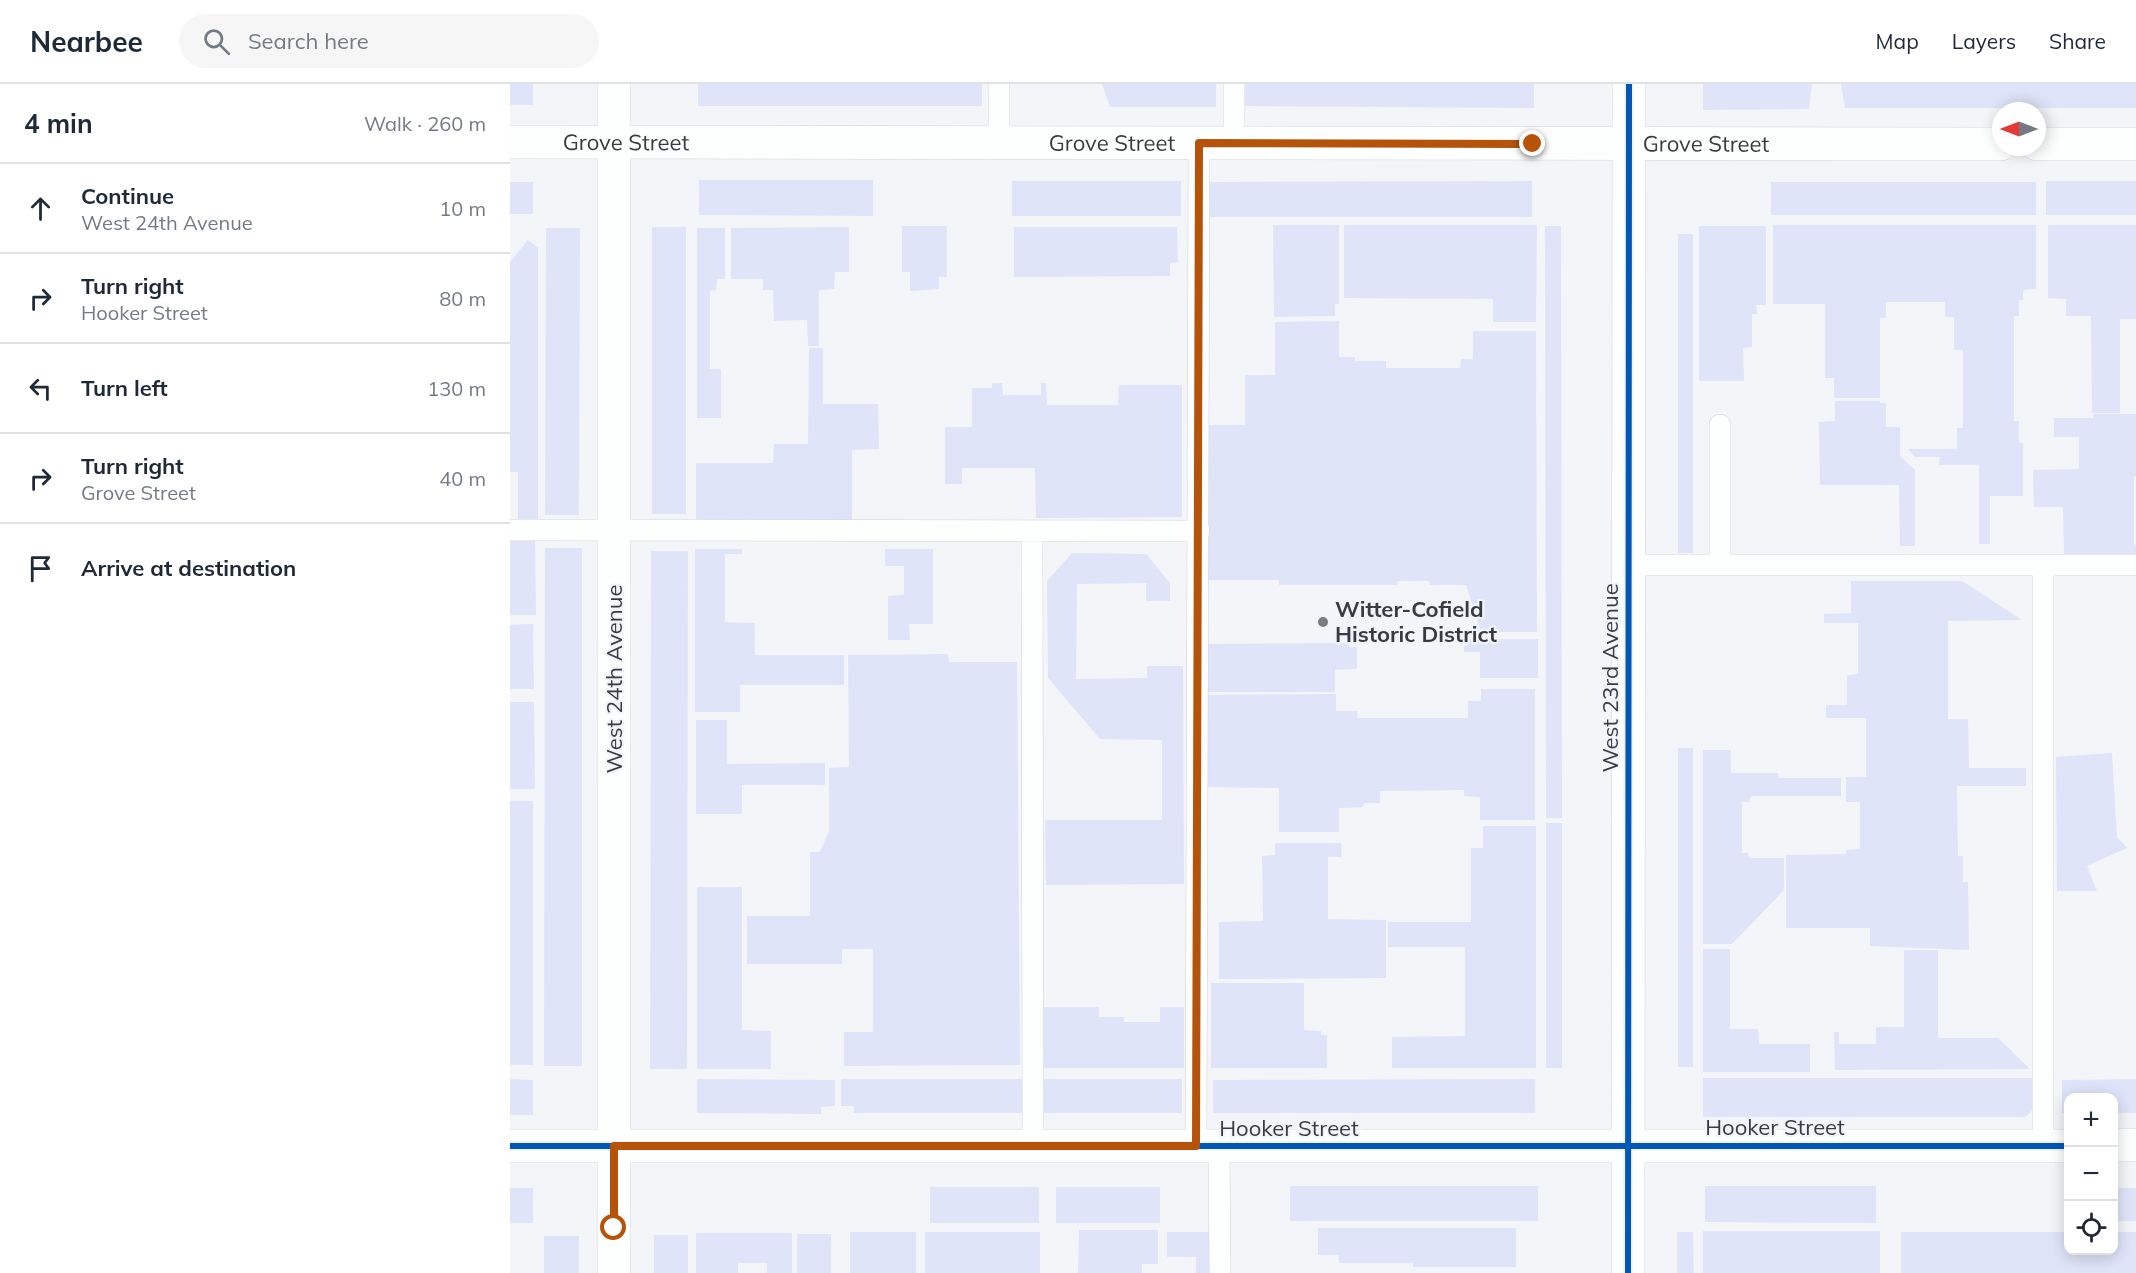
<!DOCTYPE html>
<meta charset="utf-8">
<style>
:root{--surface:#fff;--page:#f6f6f7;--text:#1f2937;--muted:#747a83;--line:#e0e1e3}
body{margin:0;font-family:Mulish,sans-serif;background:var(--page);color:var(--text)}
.controls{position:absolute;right:18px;bottom:18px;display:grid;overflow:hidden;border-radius:12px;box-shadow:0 3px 15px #0003}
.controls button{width:54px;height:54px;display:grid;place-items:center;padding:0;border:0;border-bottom:2px solid var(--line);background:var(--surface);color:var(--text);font:30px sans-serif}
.compass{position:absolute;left:1482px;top:18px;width:54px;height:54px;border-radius:50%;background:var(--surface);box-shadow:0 3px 15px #0003;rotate:270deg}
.stop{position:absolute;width:18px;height:18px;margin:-14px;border:4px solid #b45309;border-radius:50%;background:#fff}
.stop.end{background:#b45309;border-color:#fff;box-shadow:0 2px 6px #0008}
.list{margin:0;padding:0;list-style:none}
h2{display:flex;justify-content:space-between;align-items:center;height:78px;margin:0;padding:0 24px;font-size:26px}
h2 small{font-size:20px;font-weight:400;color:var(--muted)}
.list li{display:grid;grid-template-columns:39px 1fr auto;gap:18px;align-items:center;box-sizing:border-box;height:90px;padding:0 24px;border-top:2px solid var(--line)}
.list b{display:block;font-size:22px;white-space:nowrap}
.list p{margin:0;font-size:20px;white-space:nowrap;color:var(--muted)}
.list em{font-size:20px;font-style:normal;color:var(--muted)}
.icon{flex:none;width:33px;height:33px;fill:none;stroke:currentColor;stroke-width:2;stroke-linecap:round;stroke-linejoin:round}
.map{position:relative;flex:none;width:1626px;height:1189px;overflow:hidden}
header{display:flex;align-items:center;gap:36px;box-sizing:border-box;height:84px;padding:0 30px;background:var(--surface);border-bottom:2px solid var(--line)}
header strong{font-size:28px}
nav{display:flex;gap:33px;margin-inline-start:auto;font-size:21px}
.search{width:420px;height:54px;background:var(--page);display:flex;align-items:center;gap:15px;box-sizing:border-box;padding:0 21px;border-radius:33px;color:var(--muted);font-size:22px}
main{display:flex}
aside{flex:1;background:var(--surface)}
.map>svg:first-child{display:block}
.green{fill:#dfe4f9}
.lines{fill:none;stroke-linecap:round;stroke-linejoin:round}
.service-casing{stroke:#d2d3d6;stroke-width:22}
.minor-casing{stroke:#d2d3d6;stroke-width:34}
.tertiary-casing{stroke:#d2d3d6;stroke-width:34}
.service{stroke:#fdfefe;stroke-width:21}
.minor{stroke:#fdfefe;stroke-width:33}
.tertiary{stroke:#fdfefe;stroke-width:33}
.cycleway-casing{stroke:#f2f4fb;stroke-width:10}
.cycleway{stroke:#0057b8;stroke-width:6}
.route{stroke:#b45309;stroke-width:8}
.poi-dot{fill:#7b7c7f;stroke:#f2f4fb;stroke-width:2}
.labels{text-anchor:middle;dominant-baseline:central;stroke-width:4.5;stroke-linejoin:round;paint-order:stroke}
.street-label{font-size:22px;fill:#3a3b3e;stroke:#f2f4fb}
.poi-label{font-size:22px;font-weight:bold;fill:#3a3b3e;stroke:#f2f4fb;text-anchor:start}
</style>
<header>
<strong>Nearbee</strong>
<div class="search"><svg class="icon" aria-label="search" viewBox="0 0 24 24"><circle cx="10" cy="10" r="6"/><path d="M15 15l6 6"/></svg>Search here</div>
<nav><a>Map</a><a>Layers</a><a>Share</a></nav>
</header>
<main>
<aside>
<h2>4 min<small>Walk · 260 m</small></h2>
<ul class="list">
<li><svg class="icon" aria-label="ahead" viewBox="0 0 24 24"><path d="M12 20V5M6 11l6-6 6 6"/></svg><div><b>Continue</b><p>West 24th Avenue</p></div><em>10 m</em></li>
<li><svg class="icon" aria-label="right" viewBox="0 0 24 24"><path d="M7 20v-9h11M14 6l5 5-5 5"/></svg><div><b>Turn right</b><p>Hooker Street</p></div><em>80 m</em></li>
<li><svg class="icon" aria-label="left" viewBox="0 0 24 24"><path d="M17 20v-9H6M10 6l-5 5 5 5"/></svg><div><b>Turn left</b></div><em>130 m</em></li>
<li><svg class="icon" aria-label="right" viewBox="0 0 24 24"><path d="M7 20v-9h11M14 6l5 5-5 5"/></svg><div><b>Turn right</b><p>Grove Street</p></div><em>40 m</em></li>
<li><svg class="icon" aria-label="arrive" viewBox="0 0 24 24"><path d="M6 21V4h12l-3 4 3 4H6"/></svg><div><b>Arrive at destination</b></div></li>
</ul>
</aside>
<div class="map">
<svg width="1626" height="1189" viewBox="0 0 1626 1189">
<rect width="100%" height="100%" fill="#f4f5f9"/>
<path class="green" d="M 0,0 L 23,0 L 23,21 L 0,21 Z
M 188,0 L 472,0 L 472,22 L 188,22 Z
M 592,0 L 706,0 L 706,23 L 600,23 Z
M 732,0 L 1024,0 L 1024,24 L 732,22 Z
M 1193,0 L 1302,0 L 1299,25 L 1193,26 Z
M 1331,0 L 1626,0 L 1626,24 L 1335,24 Z
M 189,96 L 363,96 L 363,132 L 189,131 Z
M 502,97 L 671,97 L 671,132 L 502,132 Z
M 1022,97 L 1022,133 L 698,133 L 698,98 Z
M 1536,97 L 1626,97 L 1626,131 L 1536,131 Z
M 0,98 L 23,98 L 23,130 L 0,130 Z
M 1261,98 L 1526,98 L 1526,131 L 1261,131 Z
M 763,141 L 829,141 L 829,220 L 825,220 L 825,232 L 764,233 Z
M 834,141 L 1027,141 L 1026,238 L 983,238 L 983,215 L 834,214 Z
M 1263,141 L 1526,141 L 1526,205 L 1513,206 L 1513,216 L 1509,216 L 1509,232 L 1504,232 L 1504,337 L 1509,337 L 1509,358 L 1513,359 L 1513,412 L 1480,412 L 1480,460 L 1469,460 L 1469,381 L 1429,381 L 1430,373 L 1405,373 L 1398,365 L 1447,365 L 1447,344 L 1453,344 L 1453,266 L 1444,266 L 1444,233 L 1435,233 L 1435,218 L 1376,218 L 1376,234 L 1370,234 L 1370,314 L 1324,314 L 1324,294 L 1315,294 L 1315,220 L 1263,220 Z
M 1538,141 L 1626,141 L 1626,235 L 1610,235 L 1610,329 L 1582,329 L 1581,232 L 1556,232 L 1556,215 L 1538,214 Z
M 392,142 L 437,142 L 437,193 L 429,193 L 429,205 L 400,207 L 400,188 L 392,188 Z
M 1035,142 L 1051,142 L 1052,734 L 1036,734 Z
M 1189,142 L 1256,142 L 1256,221 L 1246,221 L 1247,230 L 1242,230 L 1242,263 L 1233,264 L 1234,297 L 1189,297 Z
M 142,143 L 176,143 L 176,430 L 142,430 Z
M 339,143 L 339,188 L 325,188 L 324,205 L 309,206 L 309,262 L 298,262 L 297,236 L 264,237 L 263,206 L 253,206 L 253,195 L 221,195 L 221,144 Z
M 504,143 L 667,143 L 668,178 L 660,179 L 660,192 L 504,193 Z
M 36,144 L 70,144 L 69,431 L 35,431 Z
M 187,144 L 215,144 L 215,195 L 207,195 L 206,206 L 200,207 L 200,285 L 211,285 L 211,334 L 187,334 Z
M 1168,150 L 1183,150 L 1183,469 L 1168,469 Z
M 18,156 L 28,164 L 28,436 L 8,436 L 8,388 L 0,388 L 0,178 Z
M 829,237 L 829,273 L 845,273 L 845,277 L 876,277 L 876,284 L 950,284 L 951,275 L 963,275 L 963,247 L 1026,247 L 1027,548 L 971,548 L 956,501 L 920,501 L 919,497 L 888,497 L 887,501 L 769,501 L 769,496 L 697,496 L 696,341 L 735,341 L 735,291 L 765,291 L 765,238 Z
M 299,264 L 313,264 L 313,320 L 368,320 L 369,365 L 342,366 L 342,436 L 186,436 L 186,379 L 263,379 L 264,360 L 298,360 Z
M 482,299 L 492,299 L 493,311 L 531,311 L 531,299 L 536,299 L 537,321 L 608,321 L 609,301 L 672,301 L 672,433 L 526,434 L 525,384 L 452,384 L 452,400 L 435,400 L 435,343 L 462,343 L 462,304 L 482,304 Z
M 1325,317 L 1370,317 L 1370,319 L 1376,319 L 1376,343 L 1390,343 L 1390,372 L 1405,386 L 1405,462 L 1390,462 L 1389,401 L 1310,401 L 1309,338 L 1325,337 Z
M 1583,330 L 1626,330 L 1626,392 L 1624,393 L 1624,460 L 1626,461 L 1626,470 L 1554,470 L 1553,423 L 1524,423 L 1523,386 L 1569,385 L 1569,353 L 1544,353 L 1544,334 L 1583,334 Z
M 0,456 L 25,456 L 26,531 L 0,531 Z
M 35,464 L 72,464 L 72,982 L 34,982 Z
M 185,465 L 232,465 L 232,470 L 215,470 L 215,538 L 245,539 L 245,571 L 334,571 L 334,601 L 230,601 L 230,628 L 185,628 Z
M 375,465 L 423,465 L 423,540 L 399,540 L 400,556 L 378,556 L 378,512 L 394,511 L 394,482 L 375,482 Z
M 141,467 L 178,467 L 177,985 L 140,985 Z
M 562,469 L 636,470 L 660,499 L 660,517 L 636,517 L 636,499 L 567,500 L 566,595 L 637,594 L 637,582 L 673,582 L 674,800 L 536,801 L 535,736 L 652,736 L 652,656 L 590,655 L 538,594 L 537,497 Z
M 1341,497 L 1452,497 L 1512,536 L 1438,537 L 1438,635 L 1458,635 L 1459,684 L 1516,684 L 1516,702 L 1447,702 L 1448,772 L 1453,772 L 1453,798 L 1458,798 L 1459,866 L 1360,862 L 1360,844 L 1276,844 L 1276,771 L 1336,770 L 1336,766 L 1350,765 L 1350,718 L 1336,718 L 1336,693 L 1356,693 L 1356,634 L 1316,634 L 1316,621 L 1337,621 L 1337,591 L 1348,590 L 1348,539 L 1314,539 L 1314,530 L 1341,529 Z
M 23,540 L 24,605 L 0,605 L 0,541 Z
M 957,555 L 1028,555 L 1028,594 L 970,594 L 970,568 L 954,568 L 954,562 L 957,562 Z
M 839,559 L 839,563 L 847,563 L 847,585 L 825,586 L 825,608 L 697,608 L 696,560 Z
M 438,570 L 439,578 L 507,578 L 510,981 L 334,982 L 334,948 L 363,948 L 363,865 L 332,865 L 332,880 L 237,880 L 237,832 L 300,832 L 300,768 L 310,768 L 319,747 L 319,684 L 339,683 L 338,571 Z
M 971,605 L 1025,605 L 1025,736 L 970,736 L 970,713 L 954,712 L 954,706 L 870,707 L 870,719 L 854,719 L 853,723 L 829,724 L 829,748 L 769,748 L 769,704 L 697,703 L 697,611 L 826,610 L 826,627 L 847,627 L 848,634 L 958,634 L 958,617 L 971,617 Z
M 0,618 L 24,618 L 25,705 L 0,705 Z
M 186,636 L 217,636 L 217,680 L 315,679 L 315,701 L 232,701 L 232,730 L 186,730 Z
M 1168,664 L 1183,664 L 1183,983 L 1168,983 Z
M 1193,666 L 1221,666 L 1221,689 L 1268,689 L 1269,694 L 1331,694 L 1331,712 L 1241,712 L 1239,718 L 1232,718 L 1232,769 L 1238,769 L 1239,774 L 1274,774 L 1274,806 L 1222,860 L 1193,860 Z
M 1602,669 L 1607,753 L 1617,764 L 1577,782 L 1587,807 L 1547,807 L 1546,673 Z
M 0,717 L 23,717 L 23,981 L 0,981 Z
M 1036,739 L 1052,739 L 1052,984 L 1036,984 Z
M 973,742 L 1026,742 L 1026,984 L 882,984 L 882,953 L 955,952 L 955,863 L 878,863 L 878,838 L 961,838 L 961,764 L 973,764 Z
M 765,759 L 831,759 L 832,773 L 818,773 L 818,835 L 876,836 L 876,894 L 709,895 L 709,838 L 753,837 L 752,772 L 765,771 Z
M 187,803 L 232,803 L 232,946 L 261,947 L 261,985 L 187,985 Z
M 1193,865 L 1220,865 L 1220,945 L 1248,945 L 1249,960 L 1300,960 L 1300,988 L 1193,988 Z
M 1394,866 L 1428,866 L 1428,954 L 1488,954 L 1520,985 L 1325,986 L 1324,948 L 1329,948 L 1329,960 L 1366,960 L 1366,943 L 1394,943 Z
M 701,899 L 794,899 L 794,946 L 811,947 L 811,951 L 817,951 L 817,984 L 701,984 Z
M 534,923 L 589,923 L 589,933 L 614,933 L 614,938 L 650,938 L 650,923 L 674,923 L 674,984 L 534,984 Z
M 1193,994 L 1526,994 L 1526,1023 L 1515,1033 L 1193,1033 Z
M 0,995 L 23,996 L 23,1031 L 0,1031 Z
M 187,995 L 325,996 L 325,1022 L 311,1023 L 311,1030 L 187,1029 Z
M 331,995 L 672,995 L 672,1029 L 344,1029 L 344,1022 L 331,1022 Z
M 1025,995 L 1025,1029 L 703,1029 L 703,996 Z
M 1626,995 L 1626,1029 L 1604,1029 L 1604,1014 L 1558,1014 L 1558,1029 L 1552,1029 L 1552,996 Z
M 780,1102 L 1028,1102 L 1028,1137 L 780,1137 Z
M 1195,1102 L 1366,1102 L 1366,1139 L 1195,1138 Z
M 420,1103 L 529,1103 L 529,1139 L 420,1139 Z
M 546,1103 L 650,1103 L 650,1139 L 546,1139 Z
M 0,1104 L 23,1104 L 23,1139 L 0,1139 Z
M 1604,1104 L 1626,1104 L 1626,1137 L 1604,1137 Z
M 808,1144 L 1006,1144 L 1006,1183 L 903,1183 L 903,1179 L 829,1179 L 829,1171 L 808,1171 Z
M 569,1146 L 648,1146 L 648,1180 L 632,1180 L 632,1189 L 568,1189 Z
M 1193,1147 L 1370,1147 L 1370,1189 L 1193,1189 Z
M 340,1148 L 406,1148 L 406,1189 L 340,1189 Z
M 415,1148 L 530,1148 L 530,1189 L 415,1189 Z
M 657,1148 L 699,1148 L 699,1189 L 686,1189 L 686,1173 L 657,1173 Z
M 1167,1148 L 1183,1148 L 1184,1189 L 1167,1189 Z
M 1391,1148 L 1558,1148 L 1558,1166 L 1604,1166 L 1604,1148 L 1626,1148 L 1626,1189 L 1391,1189 Z
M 186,1149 L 282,1149 L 282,1189 L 257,1189 L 257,1179 L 228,1179 L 228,1189 L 186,1189 Z
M 287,1150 L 321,1150 L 321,1189 L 287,1189 Z
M 144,1151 L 178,1151 L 178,1189 L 144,1189 Z
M 34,1152 L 69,1152 L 69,1189 L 34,1189 Z"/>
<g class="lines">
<defs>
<path id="service" d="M 489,0 L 489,59
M 724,0 L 724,59
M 1210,341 L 1210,481
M 0,446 L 689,447
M 522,447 L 523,1062
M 1118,481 L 1626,481
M 1533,481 L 1533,1062
M 686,1062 L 689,59
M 709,1062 L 710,1189"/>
<g id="minor">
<path id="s1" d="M 0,58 L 1491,60"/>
<path d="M 1527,60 L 1626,60"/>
<path d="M 1604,1061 L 1626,1061"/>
<path d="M 0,1062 L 1558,1062"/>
<path d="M 104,1189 L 104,0"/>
</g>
<path id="tertiary" d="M 1118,1189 L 1119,0"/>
</defs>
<use href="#service" class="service-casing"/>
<use href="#minor" class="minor-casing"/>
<use href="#tertiary" class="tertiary-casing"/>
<use href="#service" class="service"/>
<use href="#minor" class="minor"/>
<use href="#tertiary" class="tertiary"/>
<defs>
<path id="cycleway" d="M 0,1062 L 1558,1062
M 1118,1189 L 1119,0"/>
</defs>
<use href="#cycleway" class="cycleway-casing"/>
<use href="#cycleway" class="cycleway"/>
</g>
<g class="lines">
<path class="route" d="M 104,1144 L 104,1062 L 686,1062 L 689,59 L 1023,60"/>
</g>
<circle class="poi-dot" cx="813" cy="538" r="6"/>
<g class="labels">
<g class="street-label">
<text stroke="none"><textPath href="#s1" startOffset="116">Grove Street</textPath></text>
<text stroke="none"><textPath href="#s1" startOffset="602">Grove Street</textPath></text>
<text stroke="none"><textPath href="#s1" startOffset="1196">Grove Street</textPath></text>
<text transform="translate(1100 594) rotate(-90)">West 23rd Avenue</text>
<text transform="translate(104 595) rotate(-90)">West 24th Avenue</text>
<text x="1265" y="1043">Hooker Street</text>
<text x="779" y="1044">Hooker Street</text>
</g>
<g class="poi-label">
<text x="825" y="525">Witter-Cofield<tspan x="825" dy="25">Historic District</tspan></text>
</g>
</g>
</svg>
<div class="controls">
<button>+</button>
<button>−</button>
<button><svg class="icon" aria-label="locate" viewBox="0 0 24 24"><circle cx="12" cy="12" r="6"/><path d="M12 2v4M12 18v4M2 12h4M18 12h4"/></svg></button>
</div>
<svg class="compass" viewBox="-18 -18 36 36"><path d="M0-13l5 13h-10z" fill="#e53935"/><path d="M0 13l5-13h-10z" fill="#747a83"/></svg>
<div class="stop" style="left:104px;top:1144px"></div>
<div class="stop end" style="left:1023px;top:60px"></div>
</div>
</main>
